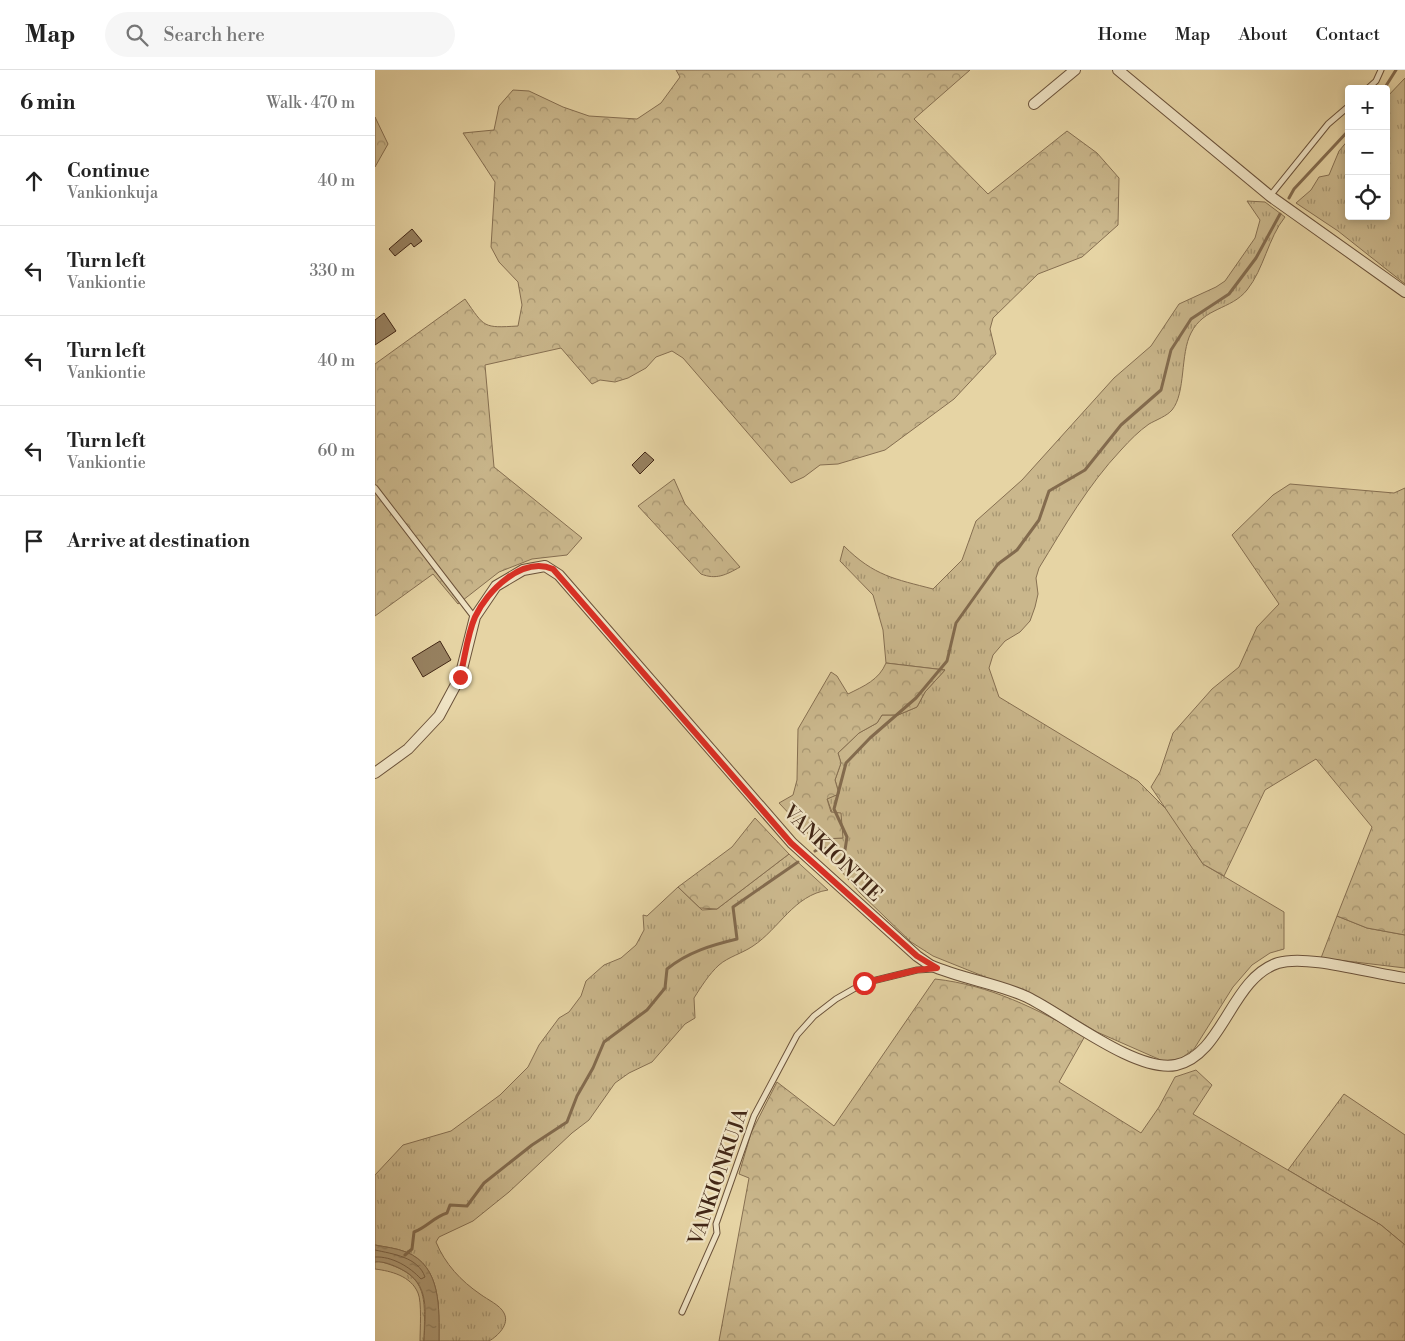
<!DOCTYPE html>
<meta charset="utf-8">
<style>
:root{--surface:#fff;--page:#f6f6f6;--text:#222;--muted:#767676;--line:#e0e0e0}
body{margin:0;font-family:"Libre Bodoni",serif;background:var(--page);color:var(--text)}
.controls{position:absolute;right:15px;top:15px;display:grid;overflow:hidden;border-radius:5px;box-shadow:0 2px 8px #0003}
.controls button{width:45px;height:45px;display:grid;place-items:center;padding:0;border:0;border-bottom:1px solid var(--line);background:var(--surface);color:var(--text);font:25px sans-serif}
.stop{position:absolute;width:15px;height:15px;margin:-11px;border:4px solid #d93025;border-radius:50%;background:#fff}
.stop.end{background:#d93025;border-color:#fff;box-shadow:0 1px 5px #0008}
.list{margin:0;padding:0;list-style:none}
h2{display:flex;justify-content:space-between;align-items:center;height:65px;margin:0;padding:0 20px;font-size:21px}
h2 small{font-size:16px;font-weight:400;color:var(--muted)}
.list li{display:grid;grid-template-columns:32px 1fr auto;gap:15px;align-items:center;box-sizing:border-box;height:90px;padding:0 20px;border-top:1px solid var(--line)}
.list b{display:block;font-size:19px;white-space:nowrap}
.list p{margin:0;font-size:16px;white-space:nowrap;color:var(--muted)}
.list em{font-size:16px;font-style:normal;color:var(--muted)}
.icon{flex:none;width:28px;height:28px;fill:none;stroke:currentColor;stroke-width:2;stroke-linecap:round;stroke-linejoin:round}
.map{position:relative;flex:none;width:1030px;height:1271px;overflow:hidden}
header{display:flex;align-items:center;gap:30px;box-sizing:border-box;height:70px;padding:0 25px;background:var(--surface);border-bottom:1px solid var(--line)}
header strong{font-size:24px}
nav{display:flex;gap:28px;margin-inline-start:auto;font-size:18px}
.search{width:350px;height:45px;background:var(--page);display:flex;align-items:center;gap:12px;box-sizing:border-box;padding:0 18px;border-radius:28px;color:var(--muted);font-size:19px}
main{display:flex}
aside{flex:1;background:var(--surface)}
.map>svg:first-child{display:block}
.grass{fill:url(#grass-tufts);stroke:#866f51}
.forest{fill:url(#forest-crowns);stroke:#866f51}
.water{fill:url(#water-ripples);stroke:#836b4e}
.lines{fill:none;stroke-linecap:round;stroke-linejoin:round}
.shore{stroke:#786045;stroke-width:1}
.stream{stroke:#836b4e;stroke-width:3}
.building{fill:#978160;stroke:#422716}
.service-casing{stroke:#6b523a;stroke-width:7}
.minor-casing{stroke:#6b523a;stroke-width:12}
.service{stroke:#efe3c4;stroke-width:5}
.minor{stroke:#efe3c4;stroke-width:10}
.route{stroke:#d93025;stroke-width:6}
.labels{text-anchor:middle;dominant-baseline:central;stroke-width:4.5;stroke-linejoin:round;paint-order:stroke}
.street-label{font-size:20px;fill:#422716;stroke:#efe3c4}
</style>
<header>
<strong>Map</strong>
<div class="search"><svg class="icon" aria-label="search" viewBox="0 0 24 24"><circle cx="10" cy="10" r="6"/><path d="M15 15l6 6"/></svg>Search here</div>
<nav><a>Home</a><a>Map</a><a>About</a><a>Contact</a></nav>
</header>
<main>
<aside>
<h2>6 min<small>Walk · 470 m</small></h2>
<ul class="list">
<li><svg class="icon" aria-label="ahead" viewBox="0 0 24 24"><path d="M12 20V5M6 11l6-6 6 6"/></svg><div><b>Continue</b><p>Vankionkuja</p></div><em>40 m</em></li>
<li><svg class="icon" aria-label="left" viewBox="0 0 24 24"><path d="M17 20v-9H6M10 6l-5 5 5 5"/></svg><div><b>Turn left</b><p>Vankiontie</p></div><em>330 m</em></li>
<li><svg class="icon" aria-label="left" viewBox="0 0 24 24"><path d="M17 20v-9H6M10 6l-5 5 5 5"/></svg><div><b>Turn left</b><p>Vankiontie</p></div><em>40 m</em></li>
<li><svg class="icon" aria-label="left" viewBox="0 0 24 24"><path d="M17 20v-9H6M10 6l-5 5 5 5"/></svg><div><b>Turn left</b><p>Vankiontie</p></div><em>60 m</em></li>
<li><svg class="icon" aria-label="arrive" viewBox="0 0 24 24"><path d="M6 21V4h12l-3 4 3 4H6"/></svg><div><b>Arrive at destination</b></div></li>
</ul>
</aside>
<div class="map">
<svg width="1030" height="1271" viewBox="0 0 1030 1271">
<defs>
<pattern id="grass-tufts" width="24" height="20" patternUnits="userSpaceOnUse" patternTransform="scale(1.25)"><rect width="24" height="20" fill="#cab78c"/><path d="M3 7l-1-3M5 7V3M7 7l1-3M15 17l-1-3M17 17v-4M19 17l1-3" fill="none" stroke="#a69571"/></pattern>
<pattern id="forest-crowns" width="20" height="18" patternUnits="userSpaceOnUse" patternTransform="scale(1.25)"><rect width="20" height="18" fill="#cab78c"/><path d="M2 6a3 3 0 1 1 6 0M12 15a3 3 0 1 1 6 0" fill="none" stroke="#a69571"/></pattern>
<pattern id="water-ripples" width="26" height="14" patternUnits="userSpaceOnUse" patternTransform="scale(1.25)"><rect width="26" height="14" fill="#ae9974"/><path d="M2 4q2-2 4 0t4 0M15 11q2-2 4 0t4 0" fill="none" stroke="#8f7d5e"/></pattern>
</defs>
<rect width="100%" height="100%" fill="#e6d4a4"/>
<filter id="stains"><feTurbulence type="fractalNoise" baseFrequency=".004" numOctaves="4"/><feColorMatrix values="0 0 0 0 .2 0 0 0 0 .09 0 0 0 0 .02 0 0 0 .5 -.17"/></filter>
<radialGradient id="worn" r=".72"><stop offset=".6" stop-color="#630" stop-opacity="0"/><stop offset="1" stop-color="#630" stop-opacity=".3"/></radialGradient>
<path class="grass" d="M 1030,8 L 1030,214 L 963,161 L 921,133 L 936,120 L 944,107 L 954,105 L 964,81 L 974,69 L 974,146 L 1011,146 L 1011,28 Z
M 872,131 L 890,132 L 910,147 C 893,168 889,199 872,220 C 856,240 829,237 816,263 C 805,284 811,323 797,340 C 792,346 781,350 774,354 C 764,361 755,370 746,380 C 713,415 689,457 664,498 L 661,508 L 663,524 L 660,537 L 655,551 L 645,562 L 630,571 L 618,585 L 614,598 L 624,627 L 763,711 L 794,742 L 828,794 L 909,842 L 909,879 L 895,883 L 877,895 L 858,917 L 819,979 L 805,989 L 788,991 L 722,962 L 670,931 L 558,886 L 536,872 L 485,823 L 442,773 L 448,769 L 467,768 L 452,729 L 464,723 L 460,710 L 466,693 L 463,683 L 484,663 L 502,653 L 507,645 L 523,645 L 542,637 L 550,622 L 570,600 L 511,593 L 508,560 L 498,525 L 465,491 L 469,476 C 499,506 520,509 558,519 L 587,490 L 601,451 L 647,410 L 739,308 L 776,276 L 804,234 L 841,217 L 850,211 L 880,168 L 885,150 Z
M 414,784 L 453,820 C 419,825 404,859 378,876 C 368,883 353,887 344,895 C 334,904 326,917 319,928 L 320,948 L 310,954 L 277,992 L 254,1003 L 240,1013 L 214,1050 L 197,1063 L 134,1122 L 98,1151 L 64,1167 L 61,1172 C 70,1194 86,1211 105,1224 C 113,1230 125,1235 129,1243 C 135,1254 123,1266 114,1271 C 111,1271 71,1271 64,1271 C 64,1240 67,1196 31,1182 C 21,1178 10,1177 0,1175 L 0,1105 L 28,1075 L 76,1061 L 125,1025 L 153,997 L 164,975 L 184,948 L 194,942 L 206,926 L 211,911 L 229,895 L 246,888 L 261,875 L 269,860 L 268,845 L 272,846 L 303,817 L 327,840 L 342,839 Z
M 962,846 L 992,858 L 1030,865 L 1030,898 L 946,888 Z
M 969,1024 L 1030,1065 L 1030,1175 L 1006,1155 L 913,1100 Z
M 3,1191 C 54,1204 50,1226 49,1271 L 45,1271 C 45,1260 47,1232 43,1223 C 36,1206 16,1201 0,1199 L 0,1192 Z"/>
<path class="forest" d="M 301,0 L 595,0 L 539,49 L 613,124 L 692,61 L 722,83 L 744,108 L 743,155 L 707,187 L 663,204 L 618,248 L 615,259 L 621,284 L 579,329 L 510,380 L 463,394 L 445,395 L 429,407 L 416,413 L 308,288 L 297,281 L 281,287 L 271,298 L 253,308 L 240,312 L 225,310 L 217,314 L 186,278 L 110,295 L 119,397 L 207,468 L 192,485 L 157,489 L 124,502 L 83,534 L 58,504 L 0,546 L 0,294 L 90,229 C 110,258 108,258 143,256 L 147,235 L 143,212 L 124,192 L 116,177 L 120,112 L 88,63 L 119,60 L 124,36 L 138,20 L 154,21 L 188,37 L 214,46 L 262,49 L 286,33 L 305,7 Z
M 0,47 L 13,74 L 0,97 Z
M 299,409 L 310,434 L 365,497 C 351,505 341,510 326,504 L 263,436 Z
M 915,414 L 1019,423 L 1030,418 L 1030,865 L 992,858 L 962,846 L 997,757 L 941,689 L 890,720 L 849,806 L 828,794 L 776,717 L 785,702 L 798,663 L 837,619 L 864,597 L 882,557 L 904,534 L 857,465 L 898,425 Z
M 511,593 L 570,600 L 550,622 L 542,637 L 523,645 L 507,645 L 502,653 L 484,663 L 463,683 L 466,693 L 460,710 L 464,724 L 452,729 L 456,742 L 466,743 L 468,768 L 448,769 L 442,773 L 404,733 L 418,725 L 422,710 L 423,659 L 456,602 L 462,606 L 473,624 C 489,616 504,610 511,593 Z
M 380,748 L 414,784 L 342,839 L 325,838 L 303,817 L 357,777 Z
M 560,909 C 615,915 662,939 710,966 L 684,1012 L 766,1063 L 784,1037 L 800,1007 L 821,1000 L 837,1015 L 818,1044 L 1006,1155 L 1030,1175 L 1030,1271 L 344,1271 L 374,1108 L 364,1104 L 376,1063 L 402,1012 L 459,1056 Z"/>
<path class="water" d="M 0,1175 C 10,1177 21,1178 31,1182 C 67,1196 64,1240 64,1271 L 49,1271 C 50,1242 56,1214 26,1199 C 18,1195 9,1191 0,1192 Z"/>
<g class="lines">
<path class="shore" d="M 0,1180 C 18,1184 43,1187 50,1207 L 46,1209 C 35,1197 17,1186 0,1187"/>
<path class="stream" d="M 1009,19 L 1021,0
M 914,128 L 919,119 L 974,60
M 440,781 L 446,778 L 470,780 L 472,767 L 459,739 L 471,693 L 495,668 L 541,628 L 572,591 L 581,553 L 623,494 L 642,480 L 664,450 L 674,421 L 710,400 L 746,355 L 786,320 L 796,280 L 816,249 L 854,224 L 881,188 L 905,144
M 30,1185 L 37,1179 L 39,1162 C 52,1157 59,1147 72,1143 L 75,1135 L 92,1136 L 109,1113 L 157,1075 L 192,1052 L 202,1026 L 218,998 L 229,972 L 272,940 L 290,918 L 292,899 C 313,882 337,875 362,869 L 358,837 L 423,792"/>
</g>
<path class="building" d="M 37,159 L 47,171 L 39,177 L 36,173 L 20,186 L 14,179 Z
M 9,243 L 21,261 L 0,275 L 0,250 Z
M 270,382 L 279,390 L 265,404 L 257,395 Z
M 65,571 L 76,590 L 48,607 L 37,588 Z"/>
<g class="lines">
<defs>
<path id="service" d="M 992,19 L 1001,11 L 1006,0
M 895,126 L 953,54 L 974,36
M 0,418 L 99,547
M 307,1242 L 342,1163 L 341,1154 L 379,1046 L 422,965 L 439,946 L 461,929 L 489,913 L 542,900 L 559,899"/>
<path id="minor" d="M 743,0 L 895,126 L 1030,222
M 659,34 L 700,0
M 0,703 L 33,679 L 64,646 L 85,607 L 100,547 L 121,516 L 148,500 L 170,496 L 184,505 L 417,773 L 542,886 L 555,895 C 586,909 622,913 652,927 C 689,945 761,1003 801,995 C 848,985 856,908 903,893 C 933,884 997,904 1030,908"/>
</defs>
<use href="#service" class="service-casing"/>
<use href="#minor" class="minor-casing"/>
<use href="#service" class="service"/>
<use href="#minor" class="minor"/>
</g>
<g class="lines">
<path class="route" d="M 85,607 C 90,588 92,565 100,547 C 112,521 147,486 178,499 L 416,773 L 542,886 L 562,898 L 542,900 L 489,913"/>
</g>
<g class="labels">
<g class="street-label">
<text transform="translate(457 784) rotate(44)">VANKIONTIE</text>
<text transform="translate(344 1107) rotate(-71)">VANKIONKUJA</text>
</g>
</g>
<rect width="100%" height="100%" filter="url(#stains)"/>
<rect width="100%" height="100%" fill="url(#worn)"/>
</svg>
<div class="controls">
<button>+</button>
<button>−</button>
<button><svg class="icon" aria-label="locate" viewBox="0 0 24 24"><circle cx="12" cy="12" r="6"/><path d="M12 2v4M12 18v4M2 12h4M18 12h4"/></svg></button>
</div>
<div class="stop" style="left:489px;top:913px"></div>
<div class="stop end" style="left:85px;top:607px"></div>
</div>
</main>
